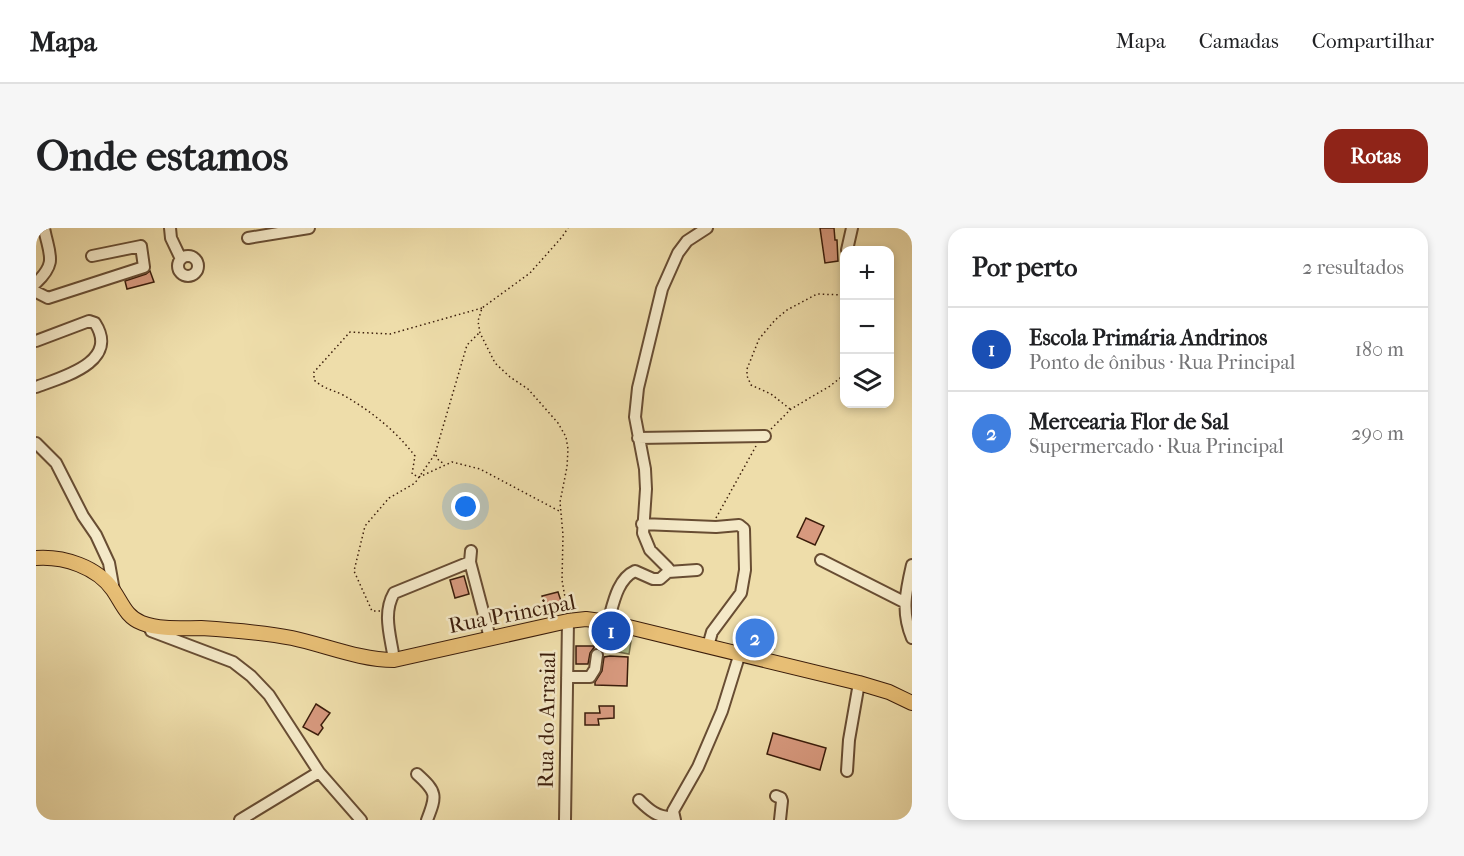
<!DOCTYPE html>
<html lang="pt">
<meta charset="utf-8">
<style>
:root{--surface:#fff;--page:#f6f6f6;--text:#202124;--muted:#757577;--line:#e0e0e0;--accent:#8f2418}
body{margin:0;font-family:"IM FELL French Canon",serif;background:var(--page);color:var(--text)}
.controls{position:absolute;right:18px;top:18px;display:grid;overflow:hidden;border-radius:12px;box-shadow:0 3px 9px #0003}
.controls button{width:54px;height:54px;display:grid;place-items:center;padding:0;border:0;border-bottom:2px solid var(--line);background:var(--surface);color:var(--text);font:30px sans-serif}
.you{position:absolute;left:430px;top:279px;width:21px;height:21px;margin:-15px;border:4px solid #fff;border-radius:50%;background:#1a73e8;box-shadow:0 0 0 9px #1a73e833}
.badge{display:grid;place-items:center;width:39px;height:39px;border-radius:50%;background:var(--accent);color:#fff;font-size:20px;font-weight:700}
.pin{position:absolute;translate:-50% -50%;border:3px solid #fff;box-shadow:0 2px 6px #0006}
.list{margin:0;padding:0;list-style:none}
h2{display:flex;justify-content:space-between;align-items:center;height:78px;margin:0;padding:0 24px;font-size:26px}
h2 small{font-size:20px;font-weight:400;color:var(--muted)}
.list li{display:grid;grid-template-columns:39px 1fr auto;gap:18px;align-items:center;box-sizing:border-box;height:84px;padding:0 24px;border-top:2px solid var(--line)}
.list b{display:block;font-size:22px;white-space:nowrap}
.list p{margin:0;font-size:20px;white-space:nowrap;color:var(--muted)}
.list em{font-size:20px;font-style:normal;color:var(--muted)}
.icon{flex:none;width:33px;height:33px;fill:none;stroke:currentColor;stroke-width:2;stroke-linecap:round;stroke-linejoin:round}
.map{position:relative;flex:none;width:876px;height:592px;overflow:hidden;border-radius:18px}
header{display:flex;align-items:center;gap:36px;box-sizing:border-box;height:84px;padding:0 30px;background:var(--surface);border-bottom:2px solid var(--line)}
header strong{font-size:28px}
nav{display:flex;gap:33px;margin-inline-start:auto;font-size:21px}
.intro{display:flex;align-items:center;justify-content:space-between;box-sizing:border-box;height:144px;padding:0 36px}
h1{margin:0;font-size:42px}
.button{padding:15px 27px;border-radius:18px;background:var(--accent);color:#fff;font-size:21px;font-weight:700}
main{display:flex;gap:36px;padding:0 36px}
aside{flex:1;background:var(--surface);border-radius:18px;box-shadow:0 3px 9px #0003}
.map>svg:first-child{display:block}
.green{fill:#b5c28b;stroke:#78704b;stroke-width:1.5}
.building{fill:#d7997e;stroke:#3b1d0b;stroke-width:1.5}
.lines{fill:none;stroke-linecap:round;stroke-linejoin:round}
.minor-casing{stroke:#684d33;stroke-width:14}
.major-casing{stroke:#3b1d0b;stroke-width:16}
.path{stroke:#3b1d0b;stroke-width:1.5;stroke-dasharray:1.5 3;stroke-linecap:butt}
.minor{stroke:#f4e9c8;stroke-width:10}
.major{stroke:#e7be75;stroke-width:14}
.labels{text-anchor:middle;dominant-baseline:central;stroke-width:5;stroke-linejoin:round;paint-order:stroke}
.street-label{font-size:22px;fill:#3b1d0b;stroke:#f4e9c8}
</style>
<header>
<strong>Mapa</strong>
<nav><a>Mapa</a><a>Camadas</a><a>Compartilhar</a></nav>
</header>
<div class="intro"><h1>Onde estamos</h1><a class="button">Rotas</a></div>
<main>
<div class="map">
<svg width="876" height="592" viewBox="0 0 876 592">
<rect width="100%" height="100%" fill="#eda"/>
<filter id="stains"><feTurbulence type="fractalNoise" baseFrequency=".00333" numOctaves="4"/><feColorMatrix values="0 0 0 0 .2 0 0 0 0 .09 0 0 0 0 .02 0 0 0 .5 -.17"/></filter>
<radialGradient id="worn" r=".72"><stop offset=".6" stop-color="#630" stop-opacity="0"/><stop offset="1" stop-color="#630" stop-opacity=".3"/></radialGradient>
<path class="green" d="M 564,402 L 596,407 L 593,426 L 561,420 Z"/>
<path class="building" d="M 784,0 L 798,0 L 799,12 L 801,12 L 802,33 L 789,35 Z
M 114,43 L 118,54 L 91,61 L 89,53 L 110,46 Z
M 770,290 L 788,298 L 779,317 L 761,309 Z
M 428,348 L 433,366 L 419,370 L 414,352 Z
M 522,364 L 526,376 L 510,381 L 506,368 Z
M 713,403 L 740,410 L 738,421 L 711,415 Z
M 540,418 L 559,418 L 554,425 L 552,436 L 540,436 Z
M 574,428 L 592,429 L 591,458 L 559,457 L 559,454 L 566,443 L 568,429 Z
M 280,476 L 294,485 L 285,497 L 287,500 L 282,507 L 267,499 Z
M 563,478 L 578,478 L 578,490 L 562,491 L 563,497 L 549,497 L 549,485 L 564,485 Z
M 737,505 L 790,520 L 784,542 L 731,526 Z"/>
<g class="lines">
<defs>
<path id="minor" d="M 134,0 L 135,10 L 145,31
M 212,10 L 273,0
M 811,22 L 816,0
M142 38a10 10 0 1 1 20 0a10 10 0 1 1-20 0Z
M 0,55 C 22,34 13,27 8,0
M 0,64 L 12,70 L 108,39 L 105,18 L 56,28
M 0,113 L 53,93 L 59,95 C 84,134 27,149 0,159
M 602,210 L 729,208
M 0,215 L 20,235 L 47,288 L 60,307 L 73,335 L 78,363
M 606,296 L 680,299 L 703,297 L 708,301 L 709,342 L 705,365 L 676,404 L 672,418
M 435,323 L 434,334 L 454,410
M 785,332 L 868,374
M 876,337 C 870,363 865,384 876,410
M 632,344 L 661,342
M 572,394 C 577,377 581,351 599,343 L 617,351 L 624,351 L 632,344 L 632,340 L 614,322 L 607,305 L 610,261 L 609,241 L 599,189 L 602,160 L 626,61 L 642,25 L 651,13 L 671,0
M 114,400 L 115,403 L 197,434 L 215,448 L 233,467 L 283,544 L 325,592
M 358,432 C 355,409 346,386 358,365 L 434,334
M 531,449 L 554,449 L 559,441 L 561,427
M 811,543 L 813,512 L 823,455
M 381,546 C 401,564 401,567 391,592
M 740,568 L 745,570 L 746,573 L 744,592
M 603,572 C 613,582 622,590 637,589
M 204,592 L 283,544
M 529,592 L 532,393
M 639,592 L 637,583 L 662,539 L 686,483 L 704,425"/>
<path id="major" d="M 0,330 C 28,328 61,339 77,362 C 86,375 90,389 106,395 C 124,402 146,400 165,400 C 196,402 226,404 256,410 C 289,417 324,432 358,432 L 532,393 L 550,391 L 572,394 L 823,455 L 853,464 L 876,475"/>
</defs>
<use href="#minor" class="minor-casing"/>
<use href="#major" class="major-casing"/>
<path class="path" d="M 446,80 L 354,106 L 314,104 L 278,144 L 278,152 C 290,162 295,161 307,167 C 335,183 359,202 379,228 L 376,246 L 383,249 L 416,234 L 444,241 L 525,284
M 754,181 L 735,166 L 715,157 L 711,148 L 711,141 L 723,111 L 739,92 L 751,82 L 781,66 L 808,67
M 735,201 L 755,181 L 794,158 L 808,147
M 400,227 L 403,233 L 409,236
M 680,290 L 720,218
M 531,381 L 526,352 L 527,307 L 524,274 L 531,239 L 532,221 L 530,209 L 522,195 L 492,161 L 474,149 L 459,135 L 444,105 L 442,93 L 446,80 L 494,45 L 526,9 L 532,0
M 344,383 L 336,383 L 318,343 L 329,298 L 353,270 L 379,255 L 399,226 L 431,117 L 443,105"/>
<use href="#minor" class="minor"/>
<use href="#major" class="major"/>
</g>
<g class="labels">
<g class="street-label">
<text transform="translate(476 386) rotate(-11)">Rua Principal</text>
<text transform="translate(511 492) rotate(-89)">Rua do Arraial</text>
</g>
</g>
<rect width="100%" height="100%" filter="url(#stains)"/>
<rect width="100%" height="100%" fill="url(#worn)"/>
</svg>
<div class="controls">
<button>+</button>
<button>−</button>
<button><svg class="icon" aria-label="layers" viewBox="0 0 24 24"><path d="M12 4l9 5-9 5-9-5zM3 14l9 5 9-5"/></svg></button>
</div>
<div class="you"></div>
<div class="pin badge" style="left:575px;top:403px;background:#1a4fb4">1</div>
<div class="pin badge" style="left:719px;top:410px;background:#3f7fe0">2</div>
</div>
<aside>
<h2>Por perto<small>2 resultados</small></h2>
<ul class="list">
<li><span class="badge" style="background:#1a4fb4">1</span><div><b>Escola Primária Andrinos</b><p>Ponto de ônibus · Rua Principal</p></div><em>180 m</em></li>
<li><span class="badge" style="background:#3f7fe0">2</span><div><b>Mercearia Flor de Sal</b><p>Supermercado · Rua Principal</p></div><em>290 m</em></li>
</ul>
</aside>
</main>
